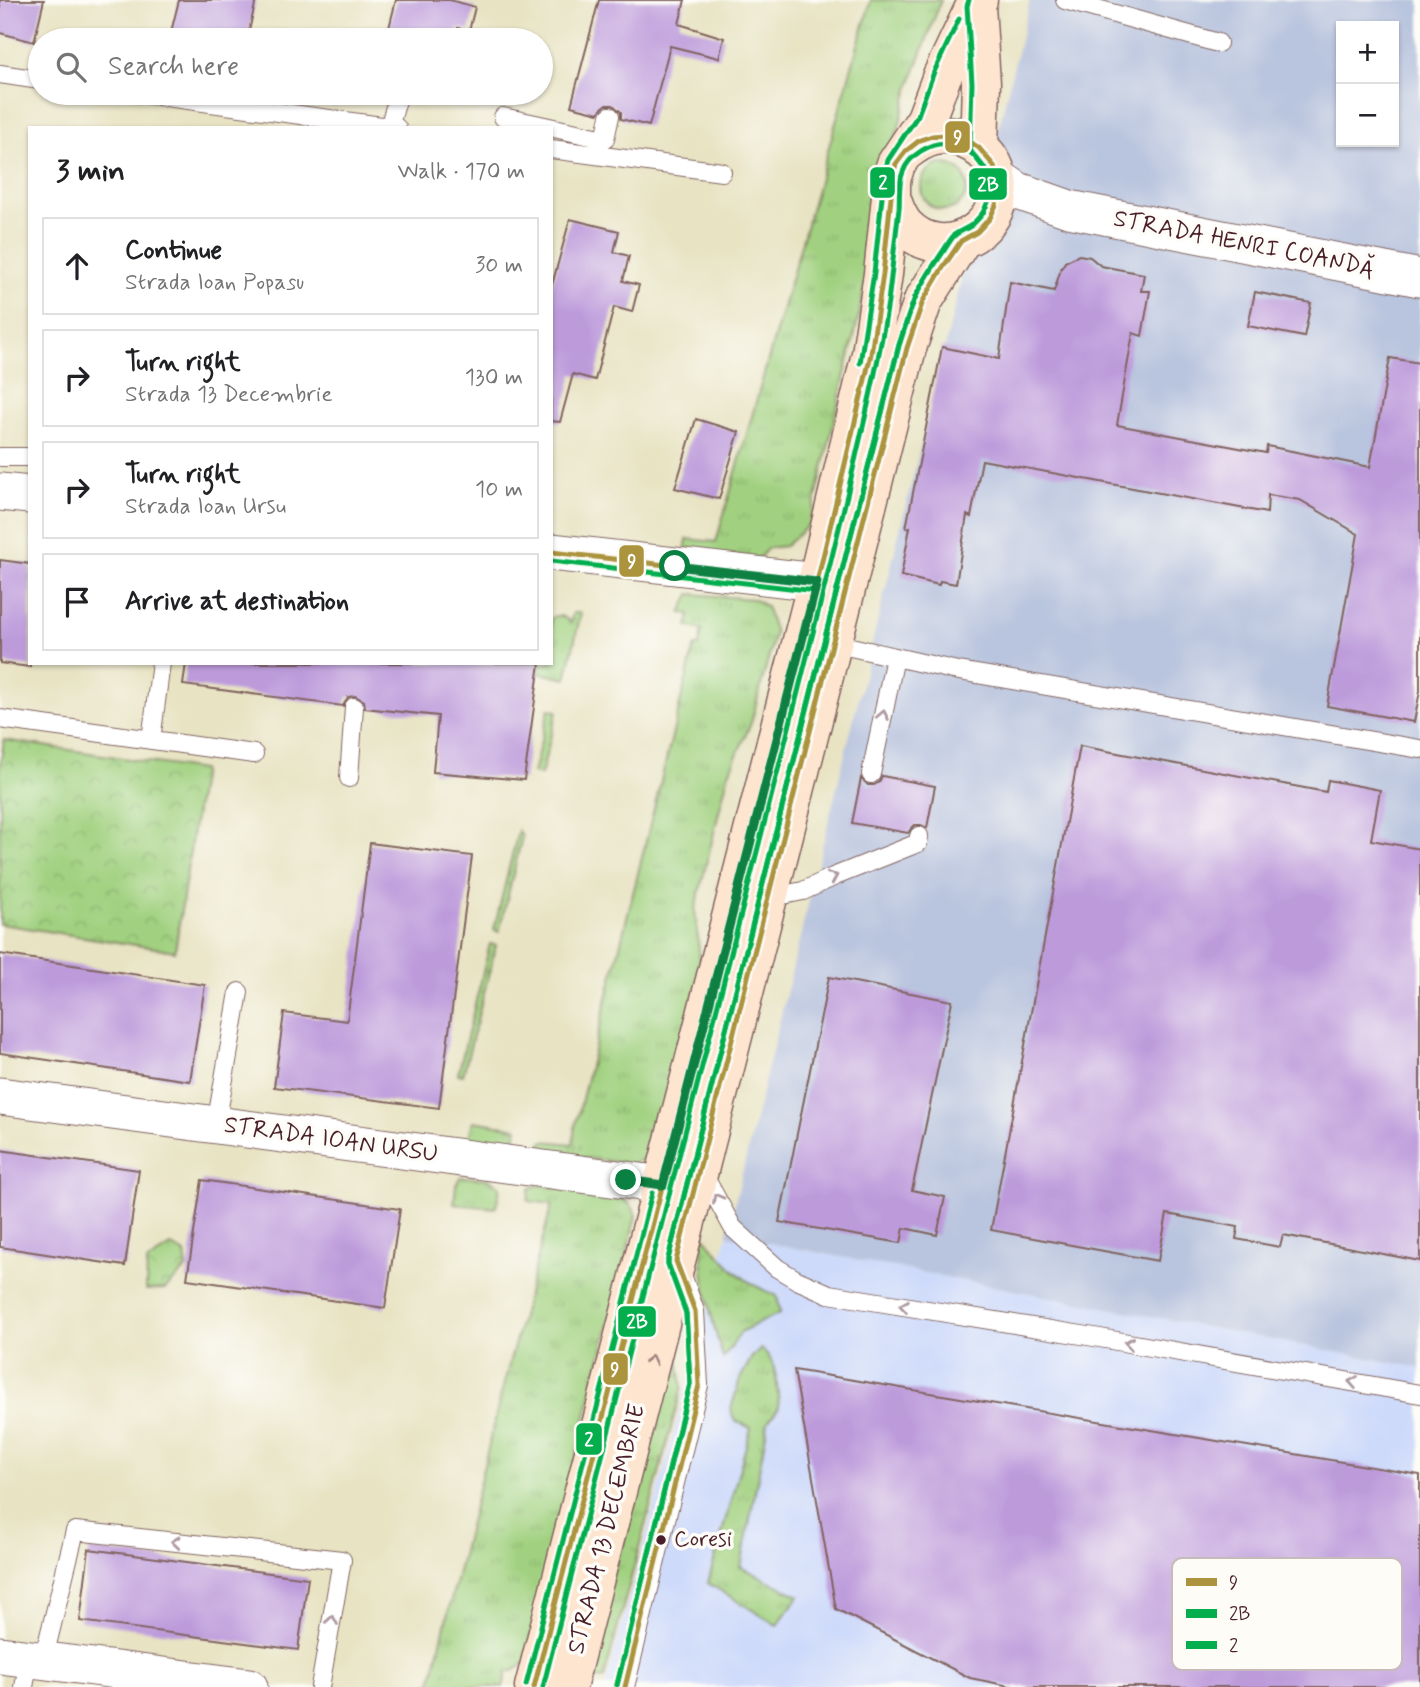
<!DOCTYPE html>
<meta charset="utf-8">
<style>
:root{--surface:#fff;--page:#f2f2f2;--text:#202124;--muted:#757577;--line:#e0e0e0}
body{margin:0;font-family:Mynerve,sans-serif;background:var(--page);color:var(--text)}
.controls{position:absolute;right:21px;top:21px;display:grid;overflow:hidden;border-radius:0px;box-shadow:0 2px 5px #0004}
.controls button{width:63px;height:63px;display:grid;place-items:center;padding:0;border:0;border-bottom:2px solid var(--line);background:var(--surface);color:var(--text);font:35px sans-serif}
.stop{position:absolute;width:21px;height:21px;margin:-16px;border:5px solid #0b8043;border-radius:50%;background:#fff}
.stop.end{background:#0b8043;border-color:#fff;box-shadow:0 2px 7px #0008}
.list{margin:0;padding:0;list-style:none}
h2{display:flex;justify-content:space-between;align-items:center;height:91px;margin:0;padding:0 28px;font-size:30px}
h2 small{font-size:23px;font-weight:400;color:var(--muted)}
.list li{display:grid;grid-template-columns:46px 1fr auto;gap:21px;align-items:center;box-sizing:border-box;height:98px;margin:0 14px 14px;padding:0 14px;border:2px solid var(--line);border-radius:0px}
.list b{display:block;font-size:26px;white-space:nowrap}
.list p{margin:0;font-size:23px;white-space:nowrap;color:var(--muted)}
.list em{font-size:23px;font-style:normal;color:var(--muted)}
.icon{flex:none;width:38px;height:38px;fill:none;stroke:currentColor;stroke-width:2;stroke-linecap:round;stroke-linejoin:round}
.map{position:relative;flex:none;width:1420px;height:1687px;overflow:hidden}
.search{position:absolute;background:var(--surface);box-shadow:0 2px 5px #0004;left:28px;top:28px;width:525px;height:77px;display:flex;align-items:center;gap:18px;box-sizing:border-box;padding:0 24px;border-radius:38px;color:var(--muted);font-size:26px}
.panel{position:absolute;background:var(--surface);box-shadow:0 2px 5px #0004;left:28px;top:126px;width:525px;height:539px;border-radius:0px}
.map>svg:first-child{display:block}
.built{fill:#cedafa}
.industrial{fill:#b9c4de;fill-rule:evenodd}
.grass{fill:url(#grass-tufts);stroke:#767856;stroke-width:2}
.park{fill:url(#park-crowns);stroke:#767856;stroke-width:2}
.building{fill:#bd9bdb}
.lines{fill:none;stroke-linecap:round;stroke-linejoin:round}
.service-casing{stroke:#816460;stroke-width:20}
.minor-casing{stroke:#816460;stroke-width:39}
.secondary-casing{stroke:#816460;stroke-width:41}
.service{stroke:#fff;stroke-width:18}
.minor{stroke:#fff;stroke-width:37}
.secondary{stroke:#fde5d0;stroke-width:38}
.bus-1-casing{stroke:#fdfcf7;stroke-width:10}
.bus-2-casing{stroke:#fdfcf7;stroke-width:10}
.bus-3-casing{stroke:#fdfcf7;stroke-width:10}
.bus-1{stroke:#ac933e;stroke-width:5}
.bus-2{stroke:#04ae4d;stroke-width:5}
.bus-3{stroke:#04ae4d;stroke-width:5}
.oneway{stroke:#ae9aa0}
.oneway2{stroke:#a4827e}
.route{stroke:#0b8043;stroke-width:9}
.bus-dot{fill:#4a1f2b;stroke:#fdfcf7;stroke-width:2.5}
.labels{text-anchor:middle;dominant-baseline:central;stroke-width:7;stroke-linejoin:round;paint-order:stroke}
.bus-label{font-size:22px;fill:#4a1f2b;stroke:#fdfcf7;text-anchor:start}
.street-label{font-size:24px;fill:#4a1f2b;stroke:#fdfcf7}
.key{fill:#fdfcf7;stroke:#c7baba;stroke-width:2}
.key-label{font-size:19px;fill:#4a1f2b}
.line-badge{stroke:#fdfcf7;stroke-width:2.5}
.badge-label{font-size:19px;text-anchor:middle;font-weight:bold;fill:#fff}
</style>
<div class="map">
<svg width="1420" height="1687" viewBox="0 0 1420 1687">
<defs>
<pattern id="grass-tufts" width="24" height="20" patternUnits="userSpaceOnUse" patternTransform="scale(1.75)"><rect width="24" height="20" fill="#a1d180"/><path d="M3 7l-1-3M5 7V3M7 7l1-3M15 17l-1-3M17 17v-4M19 17l1-3" fill="none" stroke="#8cb36f"/></pattern>
<pattern id="park-crowns" width="20" height="18" patternUnits="userSpaceOnUse" patternTransform="scale(1.75)"><rect width="20" height="18" fill="#a1d180"/><path d="M2 6a3 3 0 1 1 6 0M12 15a3 3 0 1 1 6 0" fill="none" stroke="#8cb36f"/></pattern>
</defs>
<rect width="100%" height="100%" fill="#fdfcf7"/>
<filter id="ink" filterUnits="userSpaceOnUse"><feTurbulence type="fractalNoise" baseFrequency=".0143" numOctaves="2"/><feDisplacementMap in="SourceGraphic" scale="14" xChannelSelector="R" yChannelSelector="G"/><feConvolveMatrix kernelMatrix="1 2 1 2 8 2 1 2 1" color-interpolation-filters="sRGB"/></filter>
<filter id="wash" filterUnits="userSpaceOnUse"><feTurbulence type="fractalNoise" baseFrequency=".00686" numOctaves="4" result="noise"/><feDisplacementMap in="SourceGraphic" scale="28" xChannelSelector="R" yChannelSelector="G"/><feGaussianBlur stdDeviation="1.57" result="paint"/><feColorMatrix in="noise" values="0 0 0 0 0 0 0 0 0 0 0 0 0 0 0 0 0 1.4 0 .05"/><feComposite in="paint" operator="in"/></filter>
<g filter="url(#wash)">
<rect width="100%" height="100%" fill="#e8e3c3"/>
<path class="built" d="M 727,1235 L 1420,1368 L 1420,1687 L 605,1687 Z"/>
<path class="industrial" d="M 1030,0 L 1420,0 L 1420,1368 L 727,1235 ZM 1341,26 L 1394,26 L 1394,142 L 1341,142 Z"/>
<path class="grass" d="M 871,0 L 941,0 L 910,85 L 890,160 L 858,319 L 810,524 L 785,546 L 768,548 L 759,558 L 685,553 L 687,539 L 716,542 Z
M921 187a23 23 0 1 1 46 0a23 23 0 1 1-46 0Z
M 690,594 L 753,599 L 766,606 L 775,633 L 751,723 L 728,775 L 695,910 L 701,970 L 652,1151 L 646,1158 L 632,1164 L 539,1152 L 543,1141 L 573,1144 L 575,1127 L 694,648 L 695,646 L 699,646 L 702,630 L 688,626 L 690,614 L 681,613 Z
M 573,613 L 581,613 L 566,679 L 539,673 L 540,663 L 551,663 L 551,618 C 559,613 566,617 570,623 Z
M 549,709 L 557,711 L 541,775 L 533,773 Z
M 518,831 L 522,837 L 499,932 L 494,930 Z
M 490,944 L 496,945 L 463,1075 L 458,1074 Z
M 473,1121 L 518,1128 L 513,1146 L 468,1141 Z
M 460,1177 L 490,1179 L 500,1187 L 496,1208 L 454,1204 L 456,1185 Z
M 539,1185 L 624,1199 L 633,1208 L 636,1216 L 524,1664 L 513,1671 L 507,1671 L 503,1687 L 452,1687 L 431,1683 L 501,1395 L 552,1204 L 528,1201 L 530,1188 Z
M 704,1236 C 729,1267 740,1281 777,1296 L 780,1313 L 742,1331 L 723,1358 C 714,1328 696,1266 704,1236 Z
M 675,1333 L 682,1387 L 604,1679 L 586,1677 Z
M 761,1349 C 778,1359 777,1389 779,1407 L 768,1422 L 741,1567 L 799,1596 L 777,1625 L 708,1583 L 751,1428 L 734,1420 L 731,1409 L 740,1379 L 752,1357 Z"/>
<path class="park" d="M 4,740 L 202,770 L 175,951 L 0,924 L 0,766 Z
M 171,1246 L 185,1253 L 187,1268 L 165,1289 L 146,1290 L 147,1262 Z"/>
<g id="blocks">
<path class="building" d="M 0,0 L 44,0 L 34,42 L 0,33 Z
M 179,0 L 256,0 L 247,40 L 169,40 Z
M 396,0 L 450,0 L 475,7 L 469,31 L 458,28 L 455,40 L 386,40 Z
M 599,0 L 685,0 L 679,24 L 724,38 L 719,58 L 670,46 L 649,126 L 621,119 L 621,112 L 613,105 L 606,105 L 601,109 L 599,113 L 571,106 Z
M 570,219 L 619,231 L 614,252 L 629,256 L 623,281 L 639,285 L 632,312 L 614,307 L 595,380 L 573,374 L 560,422 L 551,421 L 551,289 Z
M 1079,255 L 1090,257 L 1101,266 L 1144,274 L 1141,291 L 1150,291 L 1142,336 L 1133,333 L 1117,425 L 1266,453 L 1267,446 L 1370,467 L 1390,358 L 1420,363 L 1420,691 L 1414,722 L 1327,706 L 1358,534 L 1300,500 L 1268,495 L 1267,513 L 982,460 L 971,517 L 967,515 L 956,584 L 940,581 L 939,585 L 901,576 L 910,527 L 906,528 L 942,347 L 999,359 L 1010,282 L 1054,291 L 1061,269 L 1065,262 Z
M 1255,292 L 1311,303 L 1304,337 L 1248,326 Z
M 696,419 L 739,432 L 719,499 L 675,488 Z
M 0,560 L 30,564 L 30,667 L 0,663 Z
M 186,663 L 540,663 L 524,780 L 433,772 L 438,716 L 365,708 L 364,701 L 355,696 L 348,697 L 343,706 L 183,685 Z
M 1080,746 L 1326,792 L 1328,780 L 1380,790 L 1371,840 L 1420,849 L 1420,1261 L 1283,1235 L 1280,1247 L 1236,1239 L 1238,1227 L 1167,1214 L 1158,1261 L 991,1230 Z
M 882,776 L 935,786 L 927,828 L 921,825 L 915,825 L 911,829 L 908,833 L 852,823 L 861,778 L 868,785 L 874,785 L 879,782 Z
M 370,843 L 472,856 L 439,1108 L 274,1087 L 284,1013 L 347,1021 Z
M 0,954 L 205,985 L 190,1081 L 0,1053 Z
M 829,977 L 952,1001 L 912,1190 L 945,1197 L 937,1235 L 904,1228 L 901,1243 L 779,1222 Z
M 0,1150 L 139,1170 L 125,1266 L 0,1247 Z
M 202,1180 L 400,1209 L 385,1308 L 187,1279 Z
M 794,1370 L 1420,1475 L 1420,1687 L 1015,1687 L 970,1678 L 836,1609 Z
M 89,1549 L 308,1578 L 298,1650 L 80,1621 Z"/>
</g>
</g>
<g filter="url(#ink)">
<use href="#blocks" fill-opacity="0" stroke="#816460" stroke-width="2"/>
<g class="lines">
<defs>
<path id="service" d="M 1065,0 L 1218,43
M 0,74 L 40,80
M 136,93 L 397,128
M 503,117 L 605,139 L 610,116
M 389,128 L 399,93
M 551,149 L 722,172
M 0,457 L 30,457
M 833,643 L 953,670 L 1420,749
M 0,719 L 254,754
M 151,740 L 161,663
M 871,774 L 895,657
M 349,778 L 354,707
M 768,898 L 803,891 L 833,877 L 918,843 L 919,836
M 216,1125 L 239,992
M 702,1172 L 733,1228 L 777,1268 L 797,1280 L 829,1294 L 1094,1337 L 1420,1394
M 43,1661 L 75,1531 L 342,1560 L 320,1687
M 24,1687 L 29,1659
M 625,1687 L 699,1385 L 695,1311 L 681,1272"/>
<path id="minor" d="M 997,177 L 1018,191 L 1069,209 L 1420,278
M 0,492 L 30,495
M 551,552 L 817,582
M 0,1096 L 663,1185
M 0,1655 L 249,1687"/>
<path id="secondary" d="M 976,6 L 981,83 L 979,148
M 891,197 C 894,207 897,217 905,226 C 945,269 1015,224 995,169 C 990,156 979,145 966,140 C 942,130 925,136 906,151
M 534,1687 L 817,582 L 871,354 L 883,274 L 891,197 L 891,180 L 896,164 L 926,119 L 942,76 L 978,0
M 567,1687 L 676,1261 L 907,348 L 923,301 L 961,241"/>
</defs>
<use href="#service" class="service-casing"/>
<use href="#minor" class="minor-casing"/>
<use href="#secondary" class="secondary-casing"/>
<use href="#service" class="service"/>
<use href="#minor" class="minor"/>
<use href="#secondary" class="secondary"/>
<defs>
<path id="bus-1" d="M 551,552 L 817,582
M 534,1687 L 817,582 L 871,354 L 883,274 L 891,197 L 891,180 L 896,164 L 906,151 L 920,140 L 932,136 L 945,135 L 957,137 L 969,141 L 979,148 L 994,166 L 999,191 L 996,205 L 990,218 L 977,232 L 961,241 L 942,269 L 923,301 L 907,348 L 676,1261 L 695,1311 L 699,1385 L 625,1687"/>
<path id="bus-2" d="M 551,561 L 816,591
M 543,1687 C 616,1402 689,1117 762,832 C 791,720 820,607 847,495 C 862,430 878,368 888,302 C 892,271 895,240 899,209 C 900,196 898,183 903,172 C 906,163 913,156 921,151 C 968,120 1018,192 969,227 C 961,232 959,230 953,237 C 949,241 946,247 943,252 C 932,268 921,284 914,301 C 908,315 904,330 899,345 L 668,1259 L 668,1264 L 686,1313 L 690,1384 L 617,1685"/>
<path id="bus-3" d="M 860,363 L 874,273 L 882,197 L 883,177 L 888,160 L 918,115 L 934,72 L 959,19
M 526,1685 L 652,1193
M 617,1685 L 690,1384 L 686,1313 L 668,1264 L 668,1259 L 899,345 L 915,297 L 934,265 L 954,235 L 972,225 L 983,213 L 988,202 L 990,191 L 986,170 L 972,153 L 970,149 L 972,83 L 967,6 L 969,0"/>
</defs>
<use href="#bus-1" class="bus-1-casing"/>
<use href="#bus-2" class="bus-2-casing"/>
<use href="#bus-3" class="bus-3-casing"/>
<use href="#bus-1" class="bus-1"/>
<use href="#bus-2" class="bus-2"/>
<use href="#bus-3" class="bus-3"/>
</g>
<defs><path id="oneway-chevron" d="M-2-3.5L2.5 0L-2 3.5" fill="none" stroke-width="1.6" stroke-linecap="round" stroke-linejoin="round" transform="scale(1.75)"/></defs>
<g class="oneway">
<use href="#oneway-chevron" transform="translate(883 715) rotate(-79)"/>
<use href="#oneway-chevron" transform="translate(833 877) rotate(-24)"/>
<use href="#oneway-chevron" transform="translate(717 1198) rotate(-119)"/>
<use href="#oneway-chevron" transform="translate(904 1306) rotate(-171)"/>
<use href="#oneway-chevron" transform="translate(1129 1343) rotate(-170)"/>
<use href="#oneway-chevron" transform="translate(1353 1382) rotate(-170)"/>
<use href="#oneway-chevron" transform="translate(176 1542) rotate(-174)"/>
<use href="#oneway-chevron" transform="translate(332 1620) rotate(-80)"/>
</g>
<use class="oneway2" href="#oneway-chevron" transform="translate(651 1360) rotate(-76)"/>
</g>
<g class="lines" filter="url(#ink)">
<path class="route" d="M 626,1180 L 663,1185 L 817,582 L 675,566"/>
</g>
<circle class="bus-dot" cx="661" cy="1540" r="6"/>
<g class="labels">
<g class="bus-label">
<text x="674" y="1540">Coresi</text>
</g>
<g class="street-label">
<text transform="translate(1244 244) rotate(11)">STRADA HENRI COANDĂ</text>
<text transform="translate(331 1140) rotate(8)">STRADA IOAN URSU</text>
<text transform="translate(607 1529) rotate(-76)">STRADA 13 DECEMBRIE</text>
</g>
</g>
<rect x="1172" y="1558" width="230" height="112" rx="10" class="key"/>
<rect x="1186" y="1578" width="31" height="8" fill="#ac933e"/>
<rect x="1186" y="1609" width="31" height="9" fill="#04ae4d"/>
<rect x="1186" y="1641" width="31" height="8" fill="#04ae4d"/>
<g class="key-label">
<text x="1229" y="1589">9</text>
<text x="1229" y="1620">2B</text>
<text x="1229" y="1652">2</text>
</g>
<g class="line-badge">
<rect x="944" y="120" width="27" height="34" rx="7" fill="#ac933e"/>
<rect x="869" y="166" width="27" height="33" rx="7" fill="#04ae4d"/>
<rect x="968" y="167" width="40" height="34" rx="7" fill="#04ae4d"/>
<rect x="618" y="544" width="27" height="34" rx="7" fill="#ac933e"/>
<rect x="617" y="1305" width="40" height="33" rx="7" fill="#04ae4d"/>
<rect x="602" y="1352" width="27" height="34" rx="7" fill="#ac933e"/>
<rect x="575" y="1422" width="28" height="34" rx="7" fill="#04ae4d"/>
</g>
<g class="badge-label">
<text x="958" y="144">9</text>
<text x="883" y="189">2</text>
<text x="988" y="191">2B</text>
<text x="632" y="568">9</text>
<text x="637" y="1328">2B</text>
<text x="615" y="1376">9</text>
<text x="589" y="1446">2</text>
</g>
</svg>
<div class="controls">
<button>+</button>
<button>−</button>
</div>
<div class="stop" style="left:675px;top:566px"></div>
<div class="stop end" style="left:626px;top:1180px"></div>
<div class="search"><svg class="icon" aria-label="search" viewBox="0 0 24 24"><circle cx="10" cy="10" r="6"/><path d="M15 15l6 6"/></svg>Search here</div>
<section class="panel">
<h2>3 min<small>Walk · 170 m</small></h2>
<ul class="list">
<li><svg class="icon" aria-label="ahead" viewBox="0 0 24 24"><path d="M12 20V5M6 11l6-6 6 6"/></svg><div><b>Continue</b><p>Strada Ioan Popasu</p></div><em>30 m</em></li>
<li><svg class="icon" aria-label="right" viewBox="0 0 24 24"><path d="M7 20v-9h11M14 6l5 5-5 5"/></svg><div><b>Turn right</b><p>Strada 13 Decembrie</p></div><em>130 m</em></li>
<li><svg class="icon" aria-label="right" viewBox="0 0 24 24"><path d="M7 20v-9h11M14 6l5 5-5 5"/></svg><div><b>Turn right</b><p>Strada Ioan Ursu</p></div><em>10 m</em></li>
<li><svg class="icon" aria-label="arrive" viewBox="0 0 24 24"><path d="M6 21V4h12l-3 4 3 4H6"/></svg><div><b>Arrive at destination</b></div></li>
</ul>
</section>
</div>
